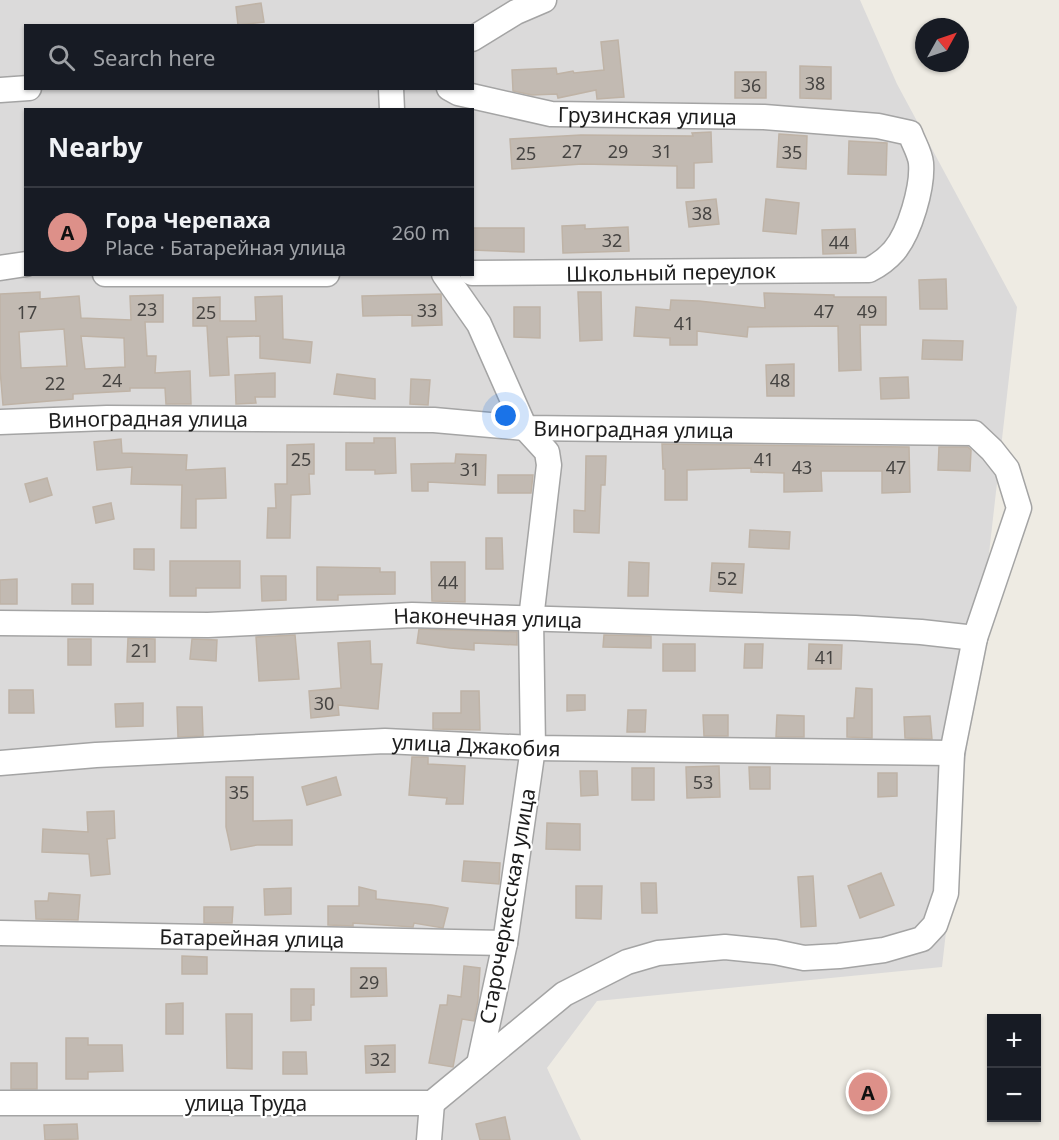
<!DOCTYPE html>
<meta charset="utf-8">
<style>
:root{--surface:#171b24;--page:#20242c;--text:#f1f3f6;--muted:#9ea1a6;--line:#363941;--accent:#dd9089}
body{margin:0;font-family:"Noto Sans",sans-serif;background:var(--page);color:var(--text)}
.controls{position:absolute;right:18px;bottom:18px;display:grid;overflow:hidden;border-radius:0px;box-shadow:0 2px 4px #0004}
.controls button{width:54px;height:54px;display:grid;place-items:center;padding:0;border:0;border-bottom:2px solid var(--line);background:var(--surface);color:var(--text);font:30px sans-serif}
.compass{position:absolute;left:915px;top:18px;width:54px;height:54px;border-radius:50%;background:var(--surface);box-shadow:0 2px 4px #0004;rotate:50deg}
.you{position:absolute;left:506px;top:416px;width:21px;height:21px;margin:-15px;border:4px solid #fff;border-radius:50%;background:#1a73e8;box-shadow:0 0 0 9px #1a73e833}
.badge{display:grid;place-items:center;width:39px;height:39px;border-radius:50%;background:var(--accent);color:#111;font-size:20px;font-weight:700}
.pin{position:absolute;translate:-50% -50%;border:3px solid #fff;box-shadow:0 2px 6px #0006}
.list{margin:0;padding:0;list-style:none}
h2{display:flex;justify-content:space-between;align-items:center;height:78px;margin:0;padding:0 24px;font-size:26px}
h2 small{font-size:20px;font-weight:400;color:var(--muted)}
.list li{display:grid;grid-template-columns:39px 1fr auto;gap:18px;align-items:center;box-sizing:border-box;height:90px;padding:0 24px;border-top:2px solid var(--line)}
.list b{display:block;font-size:22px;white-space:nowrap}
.list p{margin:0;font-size:20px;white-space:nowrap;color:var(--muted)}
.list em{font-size:20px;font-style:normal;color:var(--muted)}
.icon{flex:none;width:33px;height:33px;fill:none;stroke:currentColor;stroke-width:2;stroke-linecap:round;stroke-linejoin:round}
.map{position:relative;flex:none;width:1059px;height:1140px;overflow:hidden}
.search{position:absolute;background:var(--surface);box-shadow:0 2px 4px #0004;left:24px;top:24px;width:450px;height:66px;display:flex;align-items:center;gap:15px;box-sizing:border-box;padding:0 21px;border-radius:0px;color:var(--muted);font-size:22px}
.panel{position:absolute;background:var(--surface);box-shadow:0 2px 4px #0004;left:24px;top:108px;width:450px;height:168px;border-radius:0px}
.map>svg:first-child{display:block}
.residential{fill:#dbdada;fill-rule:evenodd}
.building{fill:#c2bab2;stroke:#bfb3a6;stroke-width:1.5;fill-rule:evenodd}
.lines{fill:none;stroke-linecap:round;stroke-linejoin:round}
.minor-casing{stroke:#a4a4a4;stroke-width:27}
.minor{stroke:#fff;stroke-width:24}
.labels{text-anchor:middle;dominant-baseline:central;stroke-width:4.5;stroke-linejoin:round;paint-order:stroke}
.number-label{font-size:18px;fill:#464442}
.street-label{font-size:21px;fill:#1d1d1d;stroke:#fff}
</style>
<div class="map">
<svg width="1059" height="1140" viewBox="0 0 1059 1140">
<rect width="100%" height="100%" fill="#eeebe3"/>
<path class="residential" d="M 0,0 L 860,0 L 897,84 L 1017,307 L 942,967 L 597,1001 L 547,1068 L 581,1140 L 0,1140 ZM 26,26 L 472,26 L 472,88 L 26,88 ZM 26,110 L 472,110 L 472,274 L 26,274 Z"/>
<path class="building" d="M 261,3 L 264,22 L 238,25 L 236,7 Z
M 618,40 L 624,97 L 597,99 L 596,90 L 558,98 L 557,94 L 532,95 L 513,91 L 512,70 L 556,68 L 557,74 L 573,71 L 574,73 L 604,70 L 601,42 Z
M 800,66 L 831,67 L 831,99 L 800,98 Z
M 735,72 L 766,72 L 766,98 L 735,98 Z
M 711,132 L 712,162 L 694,163 L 694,188 L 677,188 L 677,166 L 582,164 L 512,169 L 510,139 L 581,135 L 693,136 L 692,133 Z
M 779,134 L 807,136 L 806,169 L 777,167 Z
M 849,141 L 887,143 L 886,175 L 848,174 Z
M 716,199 L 719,224 L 689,227 L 686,202 Z
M 766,199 L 799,203 L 796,234 L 763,231 Z
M 585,225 L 585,229 L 628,227 L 629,251 L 563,253 L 562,226 Z
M 472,228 L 524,228 L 524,252 L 472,250 Z
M 855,229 L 856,253 L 823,254 L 822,230 Z
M 946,279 L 947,309 L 920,309 L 919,280 Z
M 40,292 L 40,299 L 79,296 L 81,318 L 131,320 L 130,296 L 163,295 L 163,322 L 145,322 L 147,356 L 156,356 L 155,373 L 190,371 L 191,404 L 166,404 L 165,388 L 130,388 L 130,391 L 73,394 L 73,399 L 3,405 L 0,370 L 0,294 ZM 64,329 L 67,366 L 21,368 L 19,332 ZM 81,336 L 124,338 L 125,367 L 85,369 Z
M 578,292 L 601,292 L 602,340 L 580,341 Z
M 764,293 L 834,295 L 834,297 L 886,297 L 886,325 L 860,325 L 861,370 L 839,371 L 838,326 L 748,327 L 747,337 L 697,331 L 697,345 L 670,345 L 670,338 L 634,336 L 636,307 L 670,310 L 671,300 L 699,301 L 765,308 Z
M 441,294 L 442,325 L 412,326 L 412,315 L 363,316 L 362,296 Z
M 282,296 L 283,339 L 312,342 L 310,363 L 260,358 L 260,336 L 227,337 L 229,375 L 210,376 L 207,326 L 193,326 L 193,298 L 220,297 L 220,321 L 256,321 L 255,297 Z
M 514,307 L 540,307 L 540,338 L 514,337 Z
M 923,340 L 963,341 L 962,360 L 922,359 Z
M 794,364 L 794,396 L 767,396 L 766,365 Z
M 275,373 L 275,397 L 255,397 L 256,403 L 236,404 L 235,375 Z
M 337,374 L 375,379 L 375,399 L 334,394 Z
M 908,377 L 909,398 L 881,399 L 880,378 Z
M 411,379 L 430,380 L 428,405 L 410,404 Z
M 374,438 L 395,438 L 396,473 L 375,474 L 375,470 L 346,470 L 346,443 L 374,443 Z
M 121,439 L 122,453 L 187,455 L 186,470 L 225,468 L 226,498 L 196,499 L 196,528 L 181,528 L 182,485 L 131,484 L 132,467 L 97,470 L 94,442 Z
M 314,444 L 314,474 L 309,474 L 310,494 L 291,495 L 290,538 L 267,538 L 268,508 L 276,508 L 275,484 L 287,484 L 287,445 Z
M 662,444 L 909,447 L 910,492 L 882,493 L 882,471 L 821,471 L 822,491 L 784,492 L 784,473 L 751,472 L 751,468 L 687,470 L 687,500 L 665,500 L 665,469 L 663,469 Z
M 939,447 L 968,447 L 971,450 L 970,471 L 938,470 Z
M 456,454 L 486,455 L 485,485 L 428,482 L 428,491 L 412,491 L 411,464 L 455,463 Z
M 586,456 L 606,456 L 605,485 L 601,485 L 599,533 L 574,532 L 574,510 L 585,511 Z
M 498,475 L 533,475 L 531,493 L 498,493 Z
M 47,478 L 52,495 L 30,502 L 25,484 Z
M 111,503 L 114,519 L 96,523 L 93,507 Z
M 750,530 L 790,532 L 789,549 L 749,547 Z
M 486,538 L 502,538 L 503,569 L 486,569 Z
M 134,549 L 154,549 L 154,570 L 134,569 Z
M 170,561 L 240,561 L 240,588 L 196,588 L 196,596 L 170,596 Z
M 431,562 L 465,562 L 465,602 L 432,601 Z
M 629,562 L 649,563 L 648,596 L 628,596 Z
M 712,563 L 744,564 L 742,593 L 710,591 Z
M 317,567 L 380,568 L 380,572 L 395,572 L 395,594 L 338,595 L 338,600 L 317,600 Z
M 261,576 L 286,576 L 286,600 L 262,601 Z
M 17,579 L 17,604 L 0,604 L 0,580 Z
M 72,584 L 93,584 L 93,604 L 72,604 Z
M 419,629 L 517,632 L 517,645 L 474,643 L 474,650 L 450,648 L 417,643 Z
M 295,635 L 299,679 L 259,681 L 256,637 Z
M 604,635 L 651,636 L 651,648 L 603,647 Z
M 128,638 L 155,639 L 155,662 L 127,662 Z
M 68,639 L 91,639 L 91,665 L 68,665 Z
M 192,639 L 217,640 L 216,661 L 190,659 Z
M 370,641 L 371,664 L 382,664 L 378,709 L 338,705 L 339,715 L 311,718 L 309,691 L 341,688 L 338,643 Z
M 663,644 L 695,644 L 695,671 L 663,671 Z
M 745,644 L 763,644 L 762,668 L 744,668 Z
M 809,644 L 842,645 L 841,669 L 808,669 Z
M 856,688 L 872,689 L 872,738 L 847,737 L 847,718 L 854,718 Z
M 9,690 L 33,690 L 34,713 L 9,713 Z
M 461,691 L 479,691 L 480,730 L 433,729 L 433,713 L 461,713 Z
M 567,695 L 585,695 L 585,710 L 567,711 Z
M 143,703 L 143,726 L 116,727 L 115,704 Z
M 177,707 L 202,707 L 203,736 L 178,737 Z
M 628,710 L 646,710 L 645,732 L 627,732 Z
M 703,715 L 728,715 L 728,736 L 704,736 Z
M 777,715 L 804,716 L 804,737 L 776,737 Z
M 930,716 L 932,739 L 905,738 L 904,717 Z
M 412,757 L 428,757 L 428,764 L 465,766 L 463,804 L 446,804 L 447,798 L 409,795 Z
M 719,766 L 720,797 L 687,798 L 686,767 Z
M 749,767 L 770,767 L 770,789 L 750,789 Z
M 632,768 L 654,768 L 654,800 L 632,800 Z
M 580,771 L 597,771 L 598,795 L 581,796 Z
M 878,773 L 897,773 L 897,796 L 878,797 Z
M 226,777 L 253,777 L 253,821 L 292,820 L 292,845 L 257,845 L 231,850 L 226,827 Z
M 336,777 L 341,795 L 307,805 L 302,787 Z
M 114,811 L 115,838 L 107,839 L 110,874 L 91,876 L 89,854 L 42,852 L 43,829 L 88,832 L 87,812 Z
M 547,823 L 580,824 L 580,850 L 546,849 Z
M 464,861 L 500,863 L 499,884 L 462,881 Z
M 881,873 L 894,905 L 860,918 L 848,886 Z
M 813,876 L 816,926 L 801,927 L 798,877 Z
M 641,883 L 656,883 L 657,913 L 642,913 Z
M 576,886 L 602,886 L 601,919 L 576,918 Z
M 359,887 L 376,891 L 376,899 L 432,905 L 448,908 L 443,928 L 414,923 L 413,927 L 353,923 L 353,926 L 328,925 L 328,906 L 359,906 Z
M 291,888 L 291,914 L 265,915 L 264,889 Z
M 49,893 L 80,895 L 78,920 L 36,919 L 35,901 L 48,901 Z
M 204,907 L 233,907 L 232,923 L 204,923 Z
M 182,956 L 207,957 L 207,974 L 182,974 Z
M 464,966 L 480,968 L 478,1000 L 474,1021 L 462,1019 L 453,1067 L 429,1063 L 440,1005 L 447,1005 L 448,995 L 461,997 Z
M 351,968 L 386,968 L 387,996 L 351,997 Z
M 291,989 L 314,989 L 314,1005 L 311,1005 L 311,1020 L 291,1021 Z
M 183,1003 L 183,1034 L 166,1034 L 166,1004 Z
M 226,1014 L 252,1014 L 252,1069 L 227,1068 Z
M 66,1038 L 88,1038 L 88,1045 L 122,1045 L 123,1071 L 88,1072 L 88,1079 L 66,1079 Z
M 395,1045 L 395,1072 L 366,1073 L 365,1046 Z
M 283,1052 L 306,1052 L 307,1074 L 283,1074 Z
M 11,1063 L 37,1063 L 37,1089 L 11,1089 Z
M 505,1117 L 510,1140 L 480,1140 L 476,1124 Z
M 77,1124 L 78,1139 L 45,1140 L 44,1125 Z"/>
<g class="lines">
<defs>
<g id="minor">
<path d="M 472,39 L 516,12 L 544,0"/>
<path d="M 391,88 L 392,110"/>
<path id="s1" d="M 449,88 L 458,93 L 551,114 L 764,117 L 878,126 L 910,133 C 913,142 920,153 921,163 C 923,187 910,232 894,251 C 887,259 879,265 869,270 L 472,273"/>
<path d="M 0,90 L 29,88"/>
<path d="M 0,268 L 26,264"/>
<path d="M 105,274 L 327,274"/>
<path d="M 444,274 L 479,324 L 525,428 L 547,452 L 549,465 L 531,619 L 533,748 L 505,943 L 479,1064"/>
<path id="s2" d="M 0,422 L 107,418 L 434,420 L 525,428 L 974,433 L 992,450 L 1007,469 L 1019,508 L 975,638 L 952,753 L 946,893 L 935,925 L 922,939 L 884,950 L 839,956 L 804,958 L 775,952 L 725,947 L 658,953 L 627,962 L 564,994 L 432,1103 L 0,1103"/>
<path id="s3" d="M 0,623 L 208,625 L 412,615 L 855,628 L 921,632 L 975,638"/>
<path id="s4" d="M 0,763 L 96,755 L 385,741 L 533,748 L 952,753"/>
<path id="s5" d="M 0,933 L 505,943"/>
<path d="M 429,1140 L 432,1103"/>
</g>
</defs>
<use href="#minor" class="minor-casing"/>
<use href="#minor" class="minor"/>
</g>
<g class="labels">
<g class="number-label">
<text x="815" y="83">38</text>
<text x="751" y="85">36</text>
<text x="572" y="151">27</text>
<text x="618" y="151">29</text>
<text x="662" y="151">31</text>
<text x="792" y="152">35</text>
<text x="526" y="153">25</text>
<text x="702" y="213">38</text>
<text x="612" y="240">32</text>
<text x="839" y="242">44</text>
<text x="147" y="309">23</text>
<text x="427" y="310">33</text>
<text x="824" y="311">47</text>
<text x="867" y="311">49</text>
<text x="27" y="312">17</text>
<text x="206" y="312">25</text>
<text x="684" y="323">41</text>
<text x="112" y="380">24</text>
<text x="780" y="380">48</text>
<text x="55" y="383">22</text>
<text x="301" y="459">25</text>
<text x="764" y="459">41</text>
<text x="802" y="467">43</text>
<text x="896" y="467">47</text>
<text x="470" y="469">31</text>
<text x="727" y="578">52</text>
<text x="448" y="582">44</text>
<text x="141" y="650">21</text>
<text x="825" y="657">41</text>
<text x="324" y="703">30</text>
<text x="703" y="782">53</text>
<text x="239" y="792">35</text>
<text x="369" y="982">29</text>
<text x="380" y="1059">32</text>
</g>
<g class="street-label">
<text stroke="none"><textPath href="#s1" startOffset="202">Грузинская улица</textPath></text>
<text transform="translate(671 272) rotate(-1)">Школьный переулок</text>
<text stroke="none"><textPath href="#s2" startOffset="148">Виноградная улица</textPath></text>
<text stroke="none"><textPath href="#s2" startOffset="634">Виноградная улица</textPath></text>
<text stroke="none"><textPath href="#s3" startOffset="488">Наконечная улица</textPath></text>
<text stroke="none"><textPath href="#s4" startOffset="477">улица Джакобия</textPath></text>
<text transform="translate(507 906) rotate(-80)">Старочеркесская улица</text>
<text stroke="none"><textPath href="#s5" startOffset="252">Батарейная улица</textPath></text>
<text x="246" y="1103">улица Труда</text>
</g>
</g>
</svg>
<div class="controls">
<button>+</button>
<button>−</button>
</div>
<svg class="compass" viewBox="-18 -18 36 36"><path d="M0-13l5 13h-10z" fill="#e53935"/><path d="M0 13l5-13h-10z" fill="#9ea1a6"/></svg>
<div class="you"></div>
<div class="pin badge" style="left:868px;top:1092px">A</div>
<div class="search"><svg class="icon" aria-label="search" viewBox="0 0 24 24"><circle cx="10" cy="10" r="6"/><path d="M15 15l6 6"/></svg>Search here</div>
<section class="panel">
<h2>Nearby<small></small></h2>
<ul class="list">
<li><span class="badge">A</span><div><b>Гора Черепаха</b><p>Place · Батарейная улица</p></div><em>260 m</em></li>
</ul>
</section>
</div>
